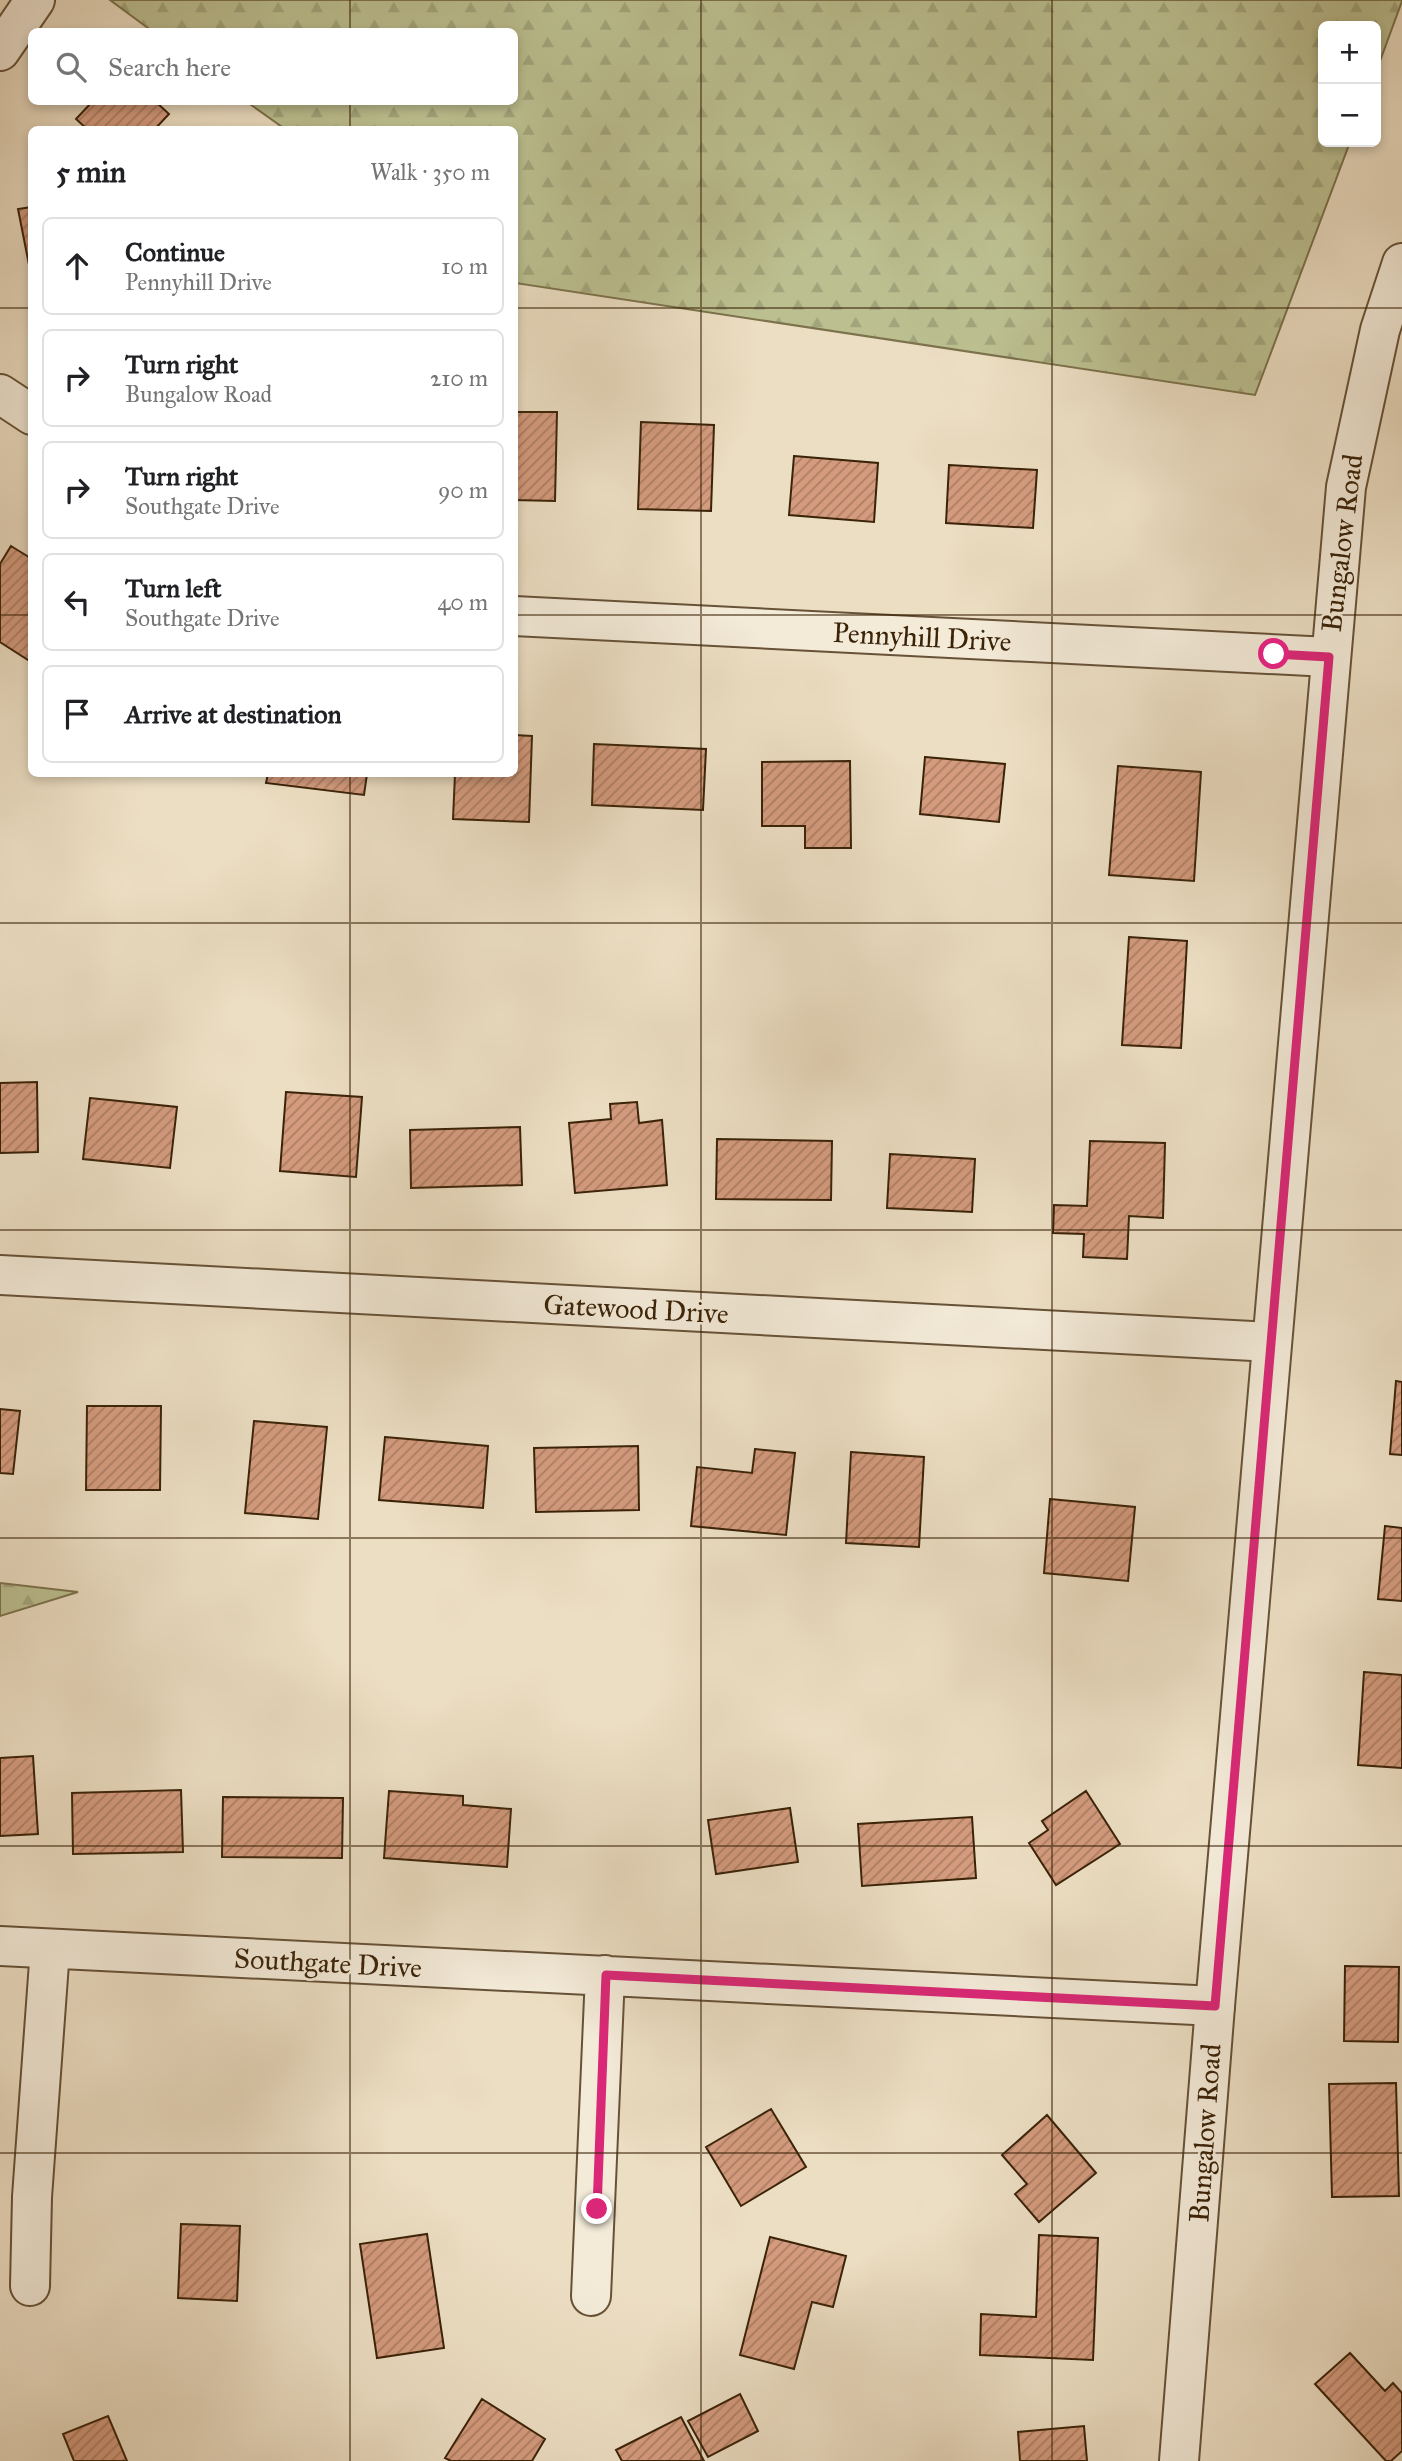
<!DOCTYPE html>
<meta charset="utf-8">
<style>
:root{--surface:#fff;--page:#f2f2f2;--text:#202124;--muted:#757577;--line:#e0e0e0}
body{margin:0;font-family:"IM FELL Great Primer",serif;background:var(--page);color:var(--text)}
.controls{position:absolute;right:21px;top:21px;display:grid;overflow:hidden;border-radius:10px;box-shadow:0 4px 10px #0003}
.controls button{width:63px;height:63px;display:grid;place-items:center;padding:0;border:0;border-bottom:2px solid var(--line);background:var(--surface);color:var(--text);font:35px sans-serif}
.stop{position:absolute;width:21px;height:21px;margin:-16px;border:5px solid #db2777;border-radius:50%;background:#fff}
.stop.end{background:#db2777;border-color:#fff;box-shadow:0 2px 7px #0008}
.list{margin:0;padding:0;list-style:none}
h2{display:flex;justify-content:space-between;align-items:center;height:91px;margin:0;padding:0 28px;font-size:30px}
h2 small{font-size:23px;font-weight:400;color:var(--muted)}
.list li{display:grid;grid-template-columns:46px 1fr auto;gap:21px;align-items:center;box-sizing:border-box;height:98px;margin:0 14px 14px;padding:0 14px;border:2px solid var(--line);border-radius:10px}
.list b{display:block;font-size:26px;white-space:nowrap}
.list p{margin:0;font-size:23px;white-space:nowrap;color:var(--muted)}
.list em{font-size:23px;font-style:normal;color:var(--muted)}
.icon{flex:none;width:38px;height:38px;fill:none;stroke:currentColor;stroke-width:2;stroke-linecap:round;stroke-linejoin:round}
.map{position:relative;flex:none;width:1402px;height:2461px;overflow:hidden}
.search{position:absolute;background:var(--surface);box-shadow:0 4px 10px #0003;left:28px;top:28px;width:490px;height:77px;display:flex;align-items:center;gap:18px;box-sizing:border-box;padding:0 24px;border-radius:10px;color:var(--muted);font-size:26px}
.panel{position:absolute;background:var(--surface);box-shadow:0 4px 10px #0003;left:28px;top:126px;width:490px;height:651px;border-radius:10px}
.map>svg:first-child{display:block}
.forest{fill:url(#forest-firs);stroke:#7c724c;stroke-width:2}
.building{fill:url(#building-hatch);stroke:#3b2308;stroke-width:2}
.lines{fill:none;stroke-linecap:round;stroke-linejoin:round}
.minor-casing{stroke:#675237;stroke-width:42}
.tertiary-casing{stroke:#675237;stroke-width:42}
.minor{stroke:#f3ead8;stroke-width:38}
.tertiary{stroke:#f3ead8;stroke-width:38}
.route{stroke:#db2777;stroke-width:9}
.grid{fill:none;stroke:#3b2308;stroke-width:2;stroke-opacity:0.55}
.labels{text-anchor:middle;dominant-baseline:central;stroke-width:5;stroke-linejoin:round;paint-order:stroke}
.street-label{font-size:28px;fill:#3b2308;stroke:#f3ead8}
</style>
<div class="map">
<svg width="1402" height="2461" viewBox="0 0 1402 2461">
<defs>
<pattern id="forest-firs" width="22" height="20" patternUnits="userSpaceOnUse" patternTransform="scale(1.75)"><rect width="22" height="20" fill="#bcc091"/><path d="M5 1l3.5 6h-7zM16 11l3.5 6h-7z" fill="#a2a57c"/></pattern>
<pattern id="building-hatch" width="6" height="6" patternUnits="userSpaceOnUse" patternTransform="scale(1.75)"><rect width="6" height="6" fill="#d49b7e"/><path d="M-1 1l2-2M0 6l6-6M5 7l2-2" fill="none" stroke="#ad7e65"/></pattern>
</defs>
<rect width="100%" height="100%" fill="#ecdec3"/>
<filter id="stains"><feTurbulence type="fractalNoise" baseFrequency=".00286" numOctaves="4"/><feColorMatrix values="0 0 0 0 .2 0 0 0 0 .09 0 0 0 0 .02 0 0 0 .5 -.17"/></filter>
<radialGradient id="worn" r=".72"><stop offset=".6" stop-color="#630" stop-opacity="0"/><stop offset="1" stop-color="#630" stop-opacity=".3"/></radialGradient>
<path class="forest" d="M 110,0 L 1402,0 L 1402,1 L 1376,72 L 1376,26 L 1323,26 L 1323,142 L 1350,142 L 1255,395 L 515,283 L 514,130 L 285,129 L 247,102 L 514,102 L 514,32 L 152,31 Z
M 0,1583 L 78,1592 L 0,1616 Z"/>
<path class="building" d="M 92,102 L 156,102 L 169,114 L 154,130 L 88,130 L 76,119 Z
M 32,207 L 32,280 L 18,209 Z
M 514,412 L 557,412 L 555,501 L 514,500 Z
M 641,422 L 714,425 L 711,511 L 638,509 Z
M 794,456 L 878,463 L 874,522 L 789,515 Z
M 949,465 L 1037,470 L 1033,528 L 946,523 Z
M 11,546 L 32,559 L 32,656 L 28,660 L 0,642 L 0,564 Z
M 514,735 L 532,736 L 529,822 L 453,819 L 455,774 L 514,774 Z
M 594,744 L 706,749 L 703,810 L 592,805 Z
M 925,757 L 1005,764 L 999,822 L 920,814 Z
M 850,761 L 851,848 L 805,848 L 805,826 L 762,826 L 762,762 Z
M 1118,766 L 1201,772 L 1194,881 L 1109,875 Z
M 268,774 L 367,774 L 364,795 L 266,783 Z
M 1129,937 L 1187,941 L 1181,1048 L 1122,1045 Z
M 37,1082 L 38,1152 L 0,1153 L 0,1083 Z
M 286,1092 L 362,1097 L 356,1177 L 280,1171 Z
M 90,1098 L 177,1107 L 170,1168 L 83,1159 Z
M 637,1102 L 639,1123 L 662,1120 L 667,1185 L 575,1193 L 569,1123 L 611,1119 L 610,1104 Z
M 520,1127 L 522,1185 L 411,1188 L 410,1130 Z
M 717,1139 L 832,1141 L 831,1200 L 716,1199 Z
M 1090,1141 L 1165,1143 L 1163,1218 L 1129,1216 L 1127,1259 L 1083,1257 L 1084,1234 L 1053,1233 L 1054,1205 L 1087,1206 Z
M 890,1154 L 975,1159 L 972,1212 L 887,1208 Z
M 1396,1381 L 1402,1382 L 1402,1455 L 1390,1454 Z
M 87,1406 L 161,1406 L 160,1490 L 86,1490 Z
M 0,1409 L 20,1411 L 13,1474 L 0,1473 Z
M 254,1421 L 327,1427 L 318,1519 L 245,1513 Z
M 385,1437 L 488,1446 L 483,1508 L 379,1500 Z
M 638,1446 L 639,1510 L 536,1512 L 534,1448 Z
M 755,1449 L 795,1453 L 786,1535 L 691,1526 L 697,1467 L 752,1473 Z
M 851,1452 L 924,1457 L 919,1547 L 846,1543 Z
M 1050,1499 L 1135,1507 L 1128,1581 L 1044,1573 Z
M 1385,1526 L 1402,1528 L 1402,1601 L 1378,1599 Z
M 1364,1672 L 1402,1675 L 1402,1768 L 1358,1765 Z
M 33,1756 L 38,1834 L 0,1836 L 0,1758 Z
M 181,1790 L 183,1852 L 73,1854 L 72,1793 Z
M 389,1791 L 463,1796 L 463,1805 L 511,1809 L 507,1867 L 384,1858 Z
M 1086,1791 L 1120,1844 L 1056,1885 L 1029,1843 L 1048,1830 L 1042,1821 Z
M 223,1797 L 343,1798 L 342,1858 L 222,1857 Z
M 790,1808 L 798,1862 L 716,1874 L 708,1820 Z
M 972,1817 L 976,1878 L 862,1886 L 858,1824 Z
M 1345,1966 L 1399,1967 L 1398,2042 L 1344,2041 Z
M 1396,2083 L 1399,2196 L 1332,2197 L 1329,2084 Z
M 771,2109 L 806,2167 L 741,2206 L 706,2147 Z
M 1047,2115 L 1096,2173 L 1039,2222 L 1015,2194 L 1027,2184 L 1002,2155 Z
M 181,2224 L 240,2226 L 237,2301 L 178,2298 Z
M 427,2234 L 444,2348 L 377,2358 L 360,2244 Z
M 1039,2235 L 1098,2238 L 1093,2360 L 980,2355 L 981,2314 L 1036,2317 Z
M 770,2237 L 846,2256 L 833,2307 L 812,2302 L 794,2369 L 740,2355 Z
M 1350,2353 L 1385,2391 L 1393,2383 L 1402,2393 L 1402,2451 L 1391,2461 L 1386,2461 L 1315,2384 Z
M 740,2394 L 758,2431 L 708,2457 L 688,2421 Z
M 482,2399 L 545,2439 L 532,2461 L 451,2461 L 445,2458 Z
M 108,2416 L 127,2461 L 74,2461 L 63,2434 Z
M 681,2417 L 704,2461 L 622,2461 L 616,2450 Z
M 1084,2426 L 1087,2461 L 1020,2461 L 1018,2432 Z"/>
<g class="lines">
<defs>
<path id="minor" d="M 0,51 L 35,0
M 0,394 L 32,415
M 514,616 L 1329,657
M 0,1275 L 1272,1342
M 0,1946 L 1215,2006
M 30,2286 L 32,2197 L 50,1949
M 591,2296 L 605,1975"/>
<path id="tertiary" d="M 1179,2461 L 1215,2006 L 1346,487 L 1380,330 L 1402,263"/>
</defs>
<use href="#minor" class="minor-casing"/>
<use href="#tertiary" class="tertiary-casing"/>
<use href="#minor" class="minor"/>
<use href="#tertiary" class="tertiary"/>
</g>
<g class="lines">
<path class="route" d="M 597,2209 L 606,1975 L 1215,2006 L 1329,657 L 1274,654"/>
</g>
<path class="grid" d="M 350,0 L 350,32M 701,0 L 701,2461M 1052,0 L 1052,2461M 350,102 L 350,130M 0,308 L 32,308M 514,308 L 1402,308M 0,615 L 32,615M 514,615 L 1402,615M 350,774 L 350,2461M 0,923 L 1402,923M 0,1230 L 1402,1230M 0,1538 L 1402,1538M 0,1846 L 1402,1846M 0,2153 L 1402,2153"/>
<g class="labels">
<g class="street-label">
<text transform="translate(1342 543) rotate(-83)">Bungalow Road</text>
<text transform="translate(922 637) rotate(3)">Pennyhill Drive</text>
<text transform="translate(636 1309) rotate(3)">Gatewood Drive</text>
<text transform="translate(328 1963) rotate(3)">Southgate Drive</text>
<text transform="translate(1205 2133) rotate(-86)">Bungalow Road</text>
</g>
</g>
<rect width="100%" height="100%" filter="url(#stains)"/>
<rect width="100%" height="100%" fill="url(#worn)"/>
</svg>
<div class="controls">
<button>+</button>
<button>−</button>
</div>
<div class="stop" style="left:1274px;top:654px"></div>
<div class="stop end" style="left:597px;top:2209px"></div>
<div class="search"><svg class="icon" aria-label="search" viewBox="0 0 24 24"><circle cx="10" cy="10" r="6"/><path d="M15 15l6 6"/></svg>Search here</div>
<section class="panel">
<h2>5 min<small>Walk · 350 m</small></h2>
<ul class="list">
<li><svg class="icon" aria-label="ahead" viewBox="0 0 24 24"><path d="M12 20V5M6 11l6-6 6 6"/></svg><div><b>Continue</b><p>Pennyhill Drive</p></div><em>10 m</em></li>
<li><svg class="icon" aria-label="right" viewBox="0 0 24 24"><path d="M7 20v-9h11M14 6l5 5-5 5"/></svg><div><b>Turn right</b><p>Bungalow Road</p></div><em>210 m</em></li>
<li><svg class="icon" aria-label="right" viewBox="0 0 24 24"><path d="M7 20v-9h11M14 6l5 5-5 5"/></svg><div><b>Turn right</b><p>Southgate Drive</p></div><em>90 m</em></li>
<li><svg class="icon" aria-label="left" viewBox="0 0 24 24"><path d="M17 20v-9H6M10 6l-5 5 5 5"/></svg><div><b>Turn left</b><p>Southgate Drive</p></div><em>40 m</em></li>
<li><svg class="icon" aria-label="arrive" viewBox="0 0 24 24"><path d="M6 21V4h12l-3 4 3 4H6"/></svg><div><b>Arrive at destination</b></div></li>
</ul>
</section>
</div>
